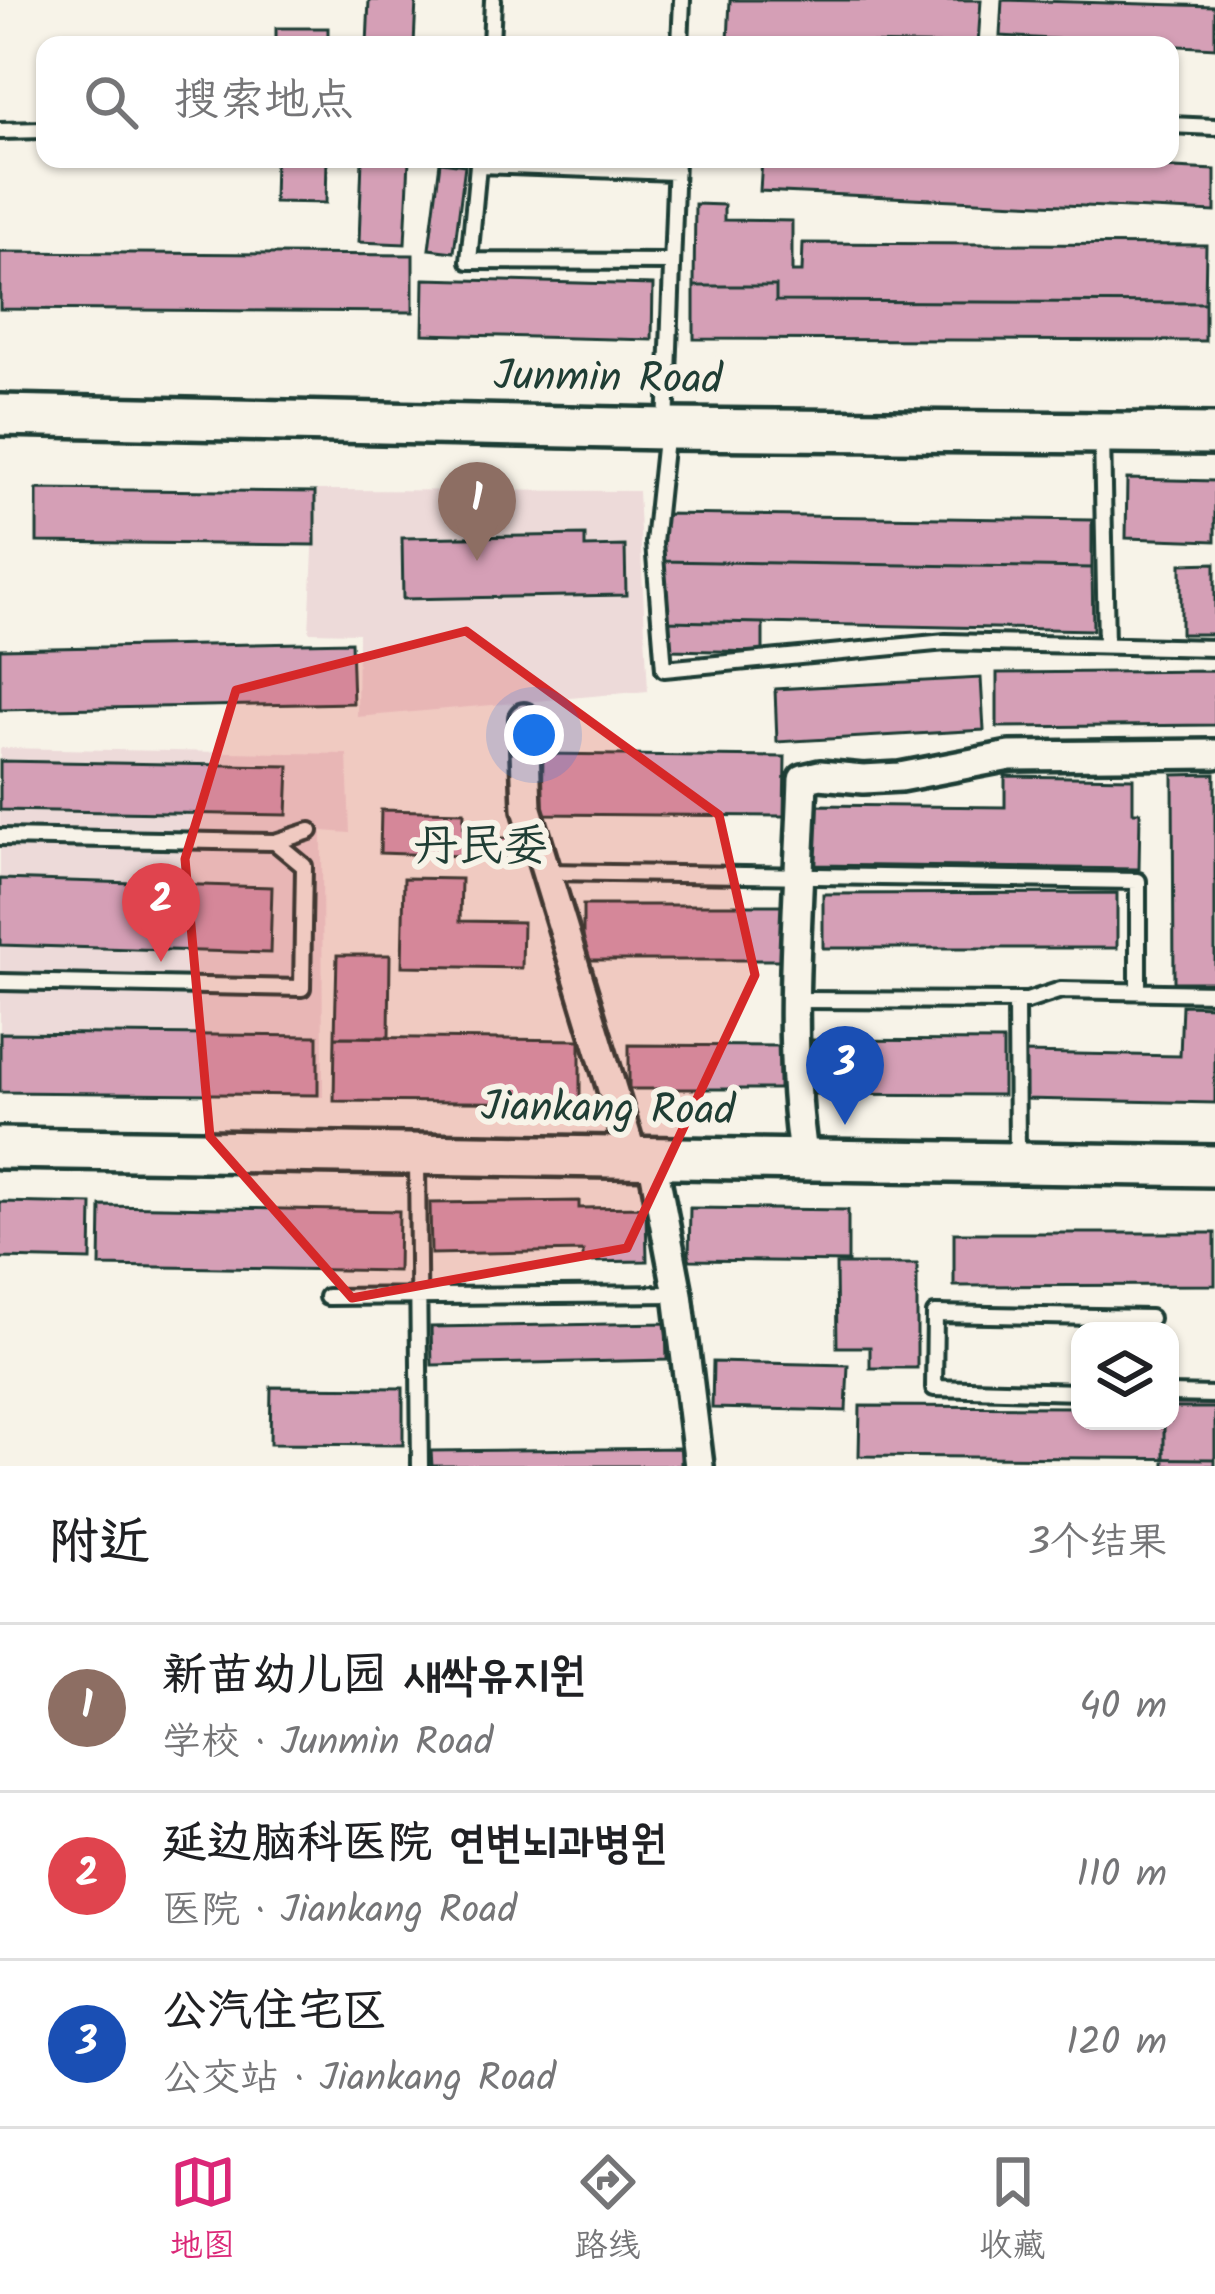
<!DOCTYPE html>
<html lang="zh">
<meta charset="utf-8">
<style>
:root{--surface:#fff;--page:#f6f6f6;--text:#202124;--muted:#757577;--line:#e0e0e0;--accent:#db2777}
body{margin:0;font-family:Kalam,"LXGW WenKai TC","Poor Story",sans-serif;background:var(--page);color:var(--text)}
.controls{position:absolute;right:36px;bottom:36px;display:grid;overflow:hidden;border-radius:24px;box-shadow:0 3px 9px #0004}
.controls button{width:108px;height:108px;display:grid;place-items:center;padding:0;border:0;border-bottom:3px solid var(--line);background:var(--surface);color:var(--text);font:60px sans-serif}
.you{position:absolute;left:534px;top:735px;width:42px;height:42px;margin:-30px;border:9px solid #fff;border-radius:50%;background:#1a73e8;box-shadow:0 0 0 18px #1a73e833}
.badge{display:grid;place-items:center;width:78px;height:78px;border-radius:50%;background:var(--accent);color:#fff;font-size:39px;font-weight:700}
.pin{position:absolute;translate:-50% -99px;filter:drop-shadow(0 3px 6px #0008)}
.pin::after{content:'';position:absolute;top:63px;width:42px;height:36px;background:inherit;clip-path:polygon(0 0,100% 0,50% 100%)}
.list{margin:0;padding:0;list-style:none}
h2{display:flex;justify-content:space-between;align-items:center;height:156px;margin:0;padding:0 48px;font-size:51px}
h2 small{font-size:39px;font-weight:400;color:var(--muted)}
.list li{display:grid;grid-template-columns:78px 1fr auto;gap:36px;align-items:center;box-sizing:border-box;height:168px;padding:0 48px;border-top:3px solid var(--line)}
.list b{display:block;font-size:45px;white-space:nowrap}
.list p{margin:0;font-size:39px;white-space:nowrap;color:var(--muted)}
.list em{font-size:39px;font-style:normal;color:var(--muted)}
.icon{flex:none;width:66px;height:66px;fill:none;stroke:currentColor;stroke-width:2;stroke-linecap:round;stroke-linejoin:round}
.map{position:relative;flex:none;width:1215px;height:1466px;overflow:hidden}
.search{position:absolute;background:var(--surface);box-shadow:0 3px 9px #0004;left:36px;right:36px;top:36px;height:132px;display:flex;align-items:center;gap:30px;box-sizing:border-box;padding:0 42px;border-radius:24px;color:var(--muted);font-size:45px}
.sheet{height:660px;background:var(--surface)}
nav{display:flex;justify-content:space-around;align-items:center;box-sizing:border-box;height:168px;border-top:3px solid var(--line);background:var(--surface);font-size:33px;color:var(--muted)}
nav a{display:grid;justify-items:center;gap:6px}
nav .on{color:var(--accent)}
.map>svg:first-child{display:block}
.built{fill:#eddad9}
.building{fill:#d59fb6;stroke:#1f3d34;stroke-width:3}
.lines{fill:none;stroke-linecap:round;stroke-linejoin:round}
.lane-casing{stroke:#1f3d34;stroke-width:22}
.street-casing{stroke:#1f3d34;stroke-width:36}
.secondary-casing{stroke:#1f3d34;stroke-width:48}
.lane{stroke:#f7f3e8;stroke-width:14}
.street{stroke:#f7f3e8;stroke-width:27}
.secondary{stroke:#f7f3e8;stroke-width:39}
.marked{fill:#d62828;fill-opacity:0.2;stroke:#d62828;stroke-width:9;stroke-linejoin:round}
.labels{text-anchor:middle;dominant-baseline:central;stroke-width:12;stroke-linejoin:round;paint-order:stroke}
.street-label{font-size:42px;fill:#1f3d34;stroke:#f7f3e8}
.neighbourhood-label{font-size:45px;fill:#1f3d34;stroke:#f7f3e8}
</style>
<div class="map">
<svg width="1215" height="1466" viewBox="0 0 1215 1466">
<rect width="100%" height="100%" fill="#f7f3e8"/>
<filter id="ink" filterUnits="userSpaceOnUse"><feTurbulence type="fractalNoise" baseFrequency=".00833" numOctaves="2"/><feDisplacementMap in="SourceGraphic" scale="24" xChannelSelector="R" yChannelSelector="G"/><feConvolveMatrix kernelMatrix="1 2 1 2 8 2 1 2 1" color-interpolation-filters="sRGB"/></filter>
<g filter="url(#ink)">
<path class="built" d="M 316,490 L 638,491 L 648,691 L 357,717 L 358,633 L 309,632 Z
M 0,748 L 347,754 L 350,833 L 322,831 L 323,1097 L 0,1091 Z"/>
<path class="building" d="M 369,0 L 416,0 L 414,45 L 367,45 Z
M 730,0 L 981,0 L 978,45 L 728,41 Z
M 1002,0 L 1215,6 L 1215,48 L 1000,36 Z
M 276,28 L 328,28 L 328,45 L 276,45 Z
M 275,159 L 327,159 L 326,203 L 274,202 Z
M 362,159 L 409,159 L 405,244 L 359,242 Z
M 762,159 L 982,159 L 1215,170 L 1215,212 L 760,191 Z
M 440,162 L 465,165 L 454,252 L 429,249 Z
M 695,204 L 724,205 L 724,220 L 792,221 L 792,272 L 802,272 L 803,243 L 1206,245 L 1205,303 L 776,301 L 776,286 L 694,286 Z
M 0,252 L 413,255 L 413,312 L 0,309 Z
M 424,279 L 653,285 L 652,340 L 423,334 Z
M 694,286 L 776,286 L 776,301 L 1205,303 L 1205,341 L 694,339 Z
M 1127,479 L 1215,481 L 1215,541 L 1126,538 Z
M 37,489 L 315,492 L 315,545 L 37,542 Z
M 661,514 L 1092,520 L 1092,568 L 661,561 Z
M 585,535 L 585,547 L 625,546 L 626,595 L 403,599 L 402,538 Z
M 661,561 L 1092,568 L 1093,630 L 667,621 Z
M 1215,563 L 1215,634 L 1181,634 L 1181,564 Z
M 667,621 L 763,623 L 763,652 L 669,650 Z
M 351,642 L 353,703 L 0,710 L 0,649 Z
M 1215,671 L 1215,725 L 997,727 L 997,673 Z
M 981,678 L 984,730 L 777,742 L 775,689 Z
M 543,754 L 785,757 L 784,816 L 542,814 Z
M 0,761 L 289,766 L 287,815 L 0,810 Z
M 1215,774 L 1215,982 L 1174,982 L 1173,775 Z
M 1005,776 L 1133,778 L 1133,812 L 1140,812 L 1139,869 L 814,865 L 815,805 L 1005,807 Z
M 381,810 L 464,812 L 463,856 L 380,853 Z
M 471,838 L 508,838 L 508,858 L 472,859 Z
M 404,878 L 461,879 L 460,921 L 523,922 L 522,968 L 402,966 Z
M 0,879 L 272,887 L 270,953 L 0,945 Z
M 1117,893 L 1117,948 L 823,948 L 823,894 Z
M 583,905 L 783,905 L 783,960 L 583,960 Z
M 337,955 L 390,955 L 389,1037 L 335,1037 Z
M 1182,1005 L 1215,1006 L 1215,1103 L 1023,1099 L 1024,1053 L 1180,1056 Z
M 0,1033 L 318,1036 L 318,1095 L 0,1092 Z
M 335,1037 L 580,1040 L 580,1103 L 334,1101 Z
M 811,1040 L 1003,1041 L 1003,1095 L 811,1094 Z
M 629,1045 L 779,1046 L 779,1089 L 629,1089 Z
M 579,1201 L 579,1208 L 646,1207 L 647,1261 L 583,1262 L 583,1251 L 431,1254 L 430,1203 Z
M 0,1202 L 92,1204 L 91,1260 L 0,1258 Z
M 101,1206 L 399,1211 L 398,1271 L 100,1266 Z
M 690,1208 L 848,1210 L 848,1262 L 689,1260 Z
M 954,1233 L 1215,1233 L 1215,1285 L 954,1286 Z
M 836,1264 L 917,1264 L 917,1368 L 870,1368 L 870,1347 L 837,1347 Z
M 666,1323 L 667,1360 L 432,1365 L 431,1327 Z
M 713,1362 L 848,1365 L 846,1411 L 712,1408 Z
M 271,1387 L 403,1388 L 403,1445 L 270,1444 Z
M 1170,1404 L 1215,1404 L 1215,1466 L 1164,1466 L 1164,1421 L 1170,1421 Z
M 860,1406 L 1080,1407 L 1080,1421 L 1170,1421 L 1170,1408 L 1215,1408 L 1215,1459 L 859,1456 Z
M 681,1448 L 681,1466 L 432,1466 L 431,1451 Z"/>
<g class="lines">
<defs>
<path id="lane" d="M 491,45 L 493,0
M 680,45 L 682,0
M 1170,125 L 1215,127
M 0,131 L 45,130
M 676,159 L 666,429 L 654,543 L 664,669 L 946,642 L 1215,648
M 672,262 L 469,261 L 478,165 L 675,172
M 1102,434 L 1106,645
M 0,837 L 275,842 L 310,831
M 546,872 L 1138,881 L 1138,991
M 0,982 L 302,988 L 304,866 L 275,842
M 796,1000 L 1027,1001 L 1061,990 L 1215,993
M 1016,1001 L 1017,1157
M 417,1161 L 420,1466
M 327,1297 L 678,1294
M 1080,1392 L 934,1388 L 935,1314 L 1150,1318
M 1170,1394 L 1215,1395"/>
<path id="street" d="M 524,718 L 527,809 L 633,1158
M 652,1158 L 678,1294 L 699,1466
M 804,1161 C 785,1036 799,905 803,779 L 820,775 L 863,779 L 900,777 L 1010,756 L 1215,754"/>
<path id="secondary" d="M 0,415 L 666,429 L 1215,434
M 0,1148 L 1215,1166"/>
</defs>
<use href="#lane" class="lane-casing"/>
<use href="#street" class="street-casing"/>
<use href="#secondary" class="secondary-casing"/>
<use href="#lane" class="lane"/>
<use href="#street" class="street"/>
<use href="#secondary" class="secondary"/>
</g>
</g>
<path class="marked" d="M 466,631 L 719,815 L 755,975 L 627,1248 L 352,1298 L 210,1137 L 185,859 L 236,690 Z"/>
<g class="labels">
<g class="street-label">
<text transform="translate(608 379) rotate(1)">Junmin Road</text>
<text transform="translate(608 1110) rotate(1)">Jiankang Road</text>
</g>
<g class="neighbourhood-label">
<text x="481" y="848">丹民委</text>
</g>
</g>
</svg>
<div class="controls">
<button><svg class="icon" aria-label="layers" viewBox="0 0 24 24"><path d="M12 4l9 5-9 5-9-5zM3 14l9 5 9-5"/></svg></button>
</div>
<div class="you"></div>
<div class="pin badge" style="left:477px;top:561px;background:#8d6e63">1</div>
<div class="pin badge" style="left:161px;top:962px;background:#e0444e">2</div>
<div class="pin badge" style="left:845px;top:1125px;background:#1a4fb4">3</div>
<div class="search"><svg class="icon" aria-label="search" viewBox="0 0 24 24"><circle cx="10" cy="10" r="6"/><path d="M15 15l6 6"/></svg>搜索地点</div>
</div>
<section class="sheet">
<h2>附近<small>3个结果</small></h2>
<ul class="list">
<li><span class="badge" style="background:#8d6e63">1</span><div><b>新苗幼儿园 새싹유지원</b><p>学校 · Junmin Road</p></div><em>40 m</em></li>
<li><span class="badge" style="background:#e0444e">2</span><div><b>延边脑科医院 연변뇌과병원</b><p>医院 · Jiankang Road</p></div><em>110 m</em></li>
<li><span class="badge" style="background:#1a4fb4">3</span><div><b>公汽住宅区</b><p>公交站 · Jiankang Road</p></div><em>120 m</em></li>
</ul>
</section>
<nav>
<a class="on"><svg class="icon" aria-label="map" viewBox="0 0 24 24"><path d="M3 6l6-2 6 2 6-2v14l-6 2-6-2-6 2zM9 4v14M15 6v14"/></svg>地图</a>
<a><svg class="icon" aria-label="directions" viewBox="0 0 24 24"><path d="M12 3l9 9-9 9-9-9zM9 14v-3h6M13 9l2 2-2 2"/></svg>路线</a>
<a><svg class="icon" aria-label="saved" viewBox="0 0 24 24"><path d="M7 4h10v16l-5-4-5 4z"/></svg>收藏</a>
</nav>
